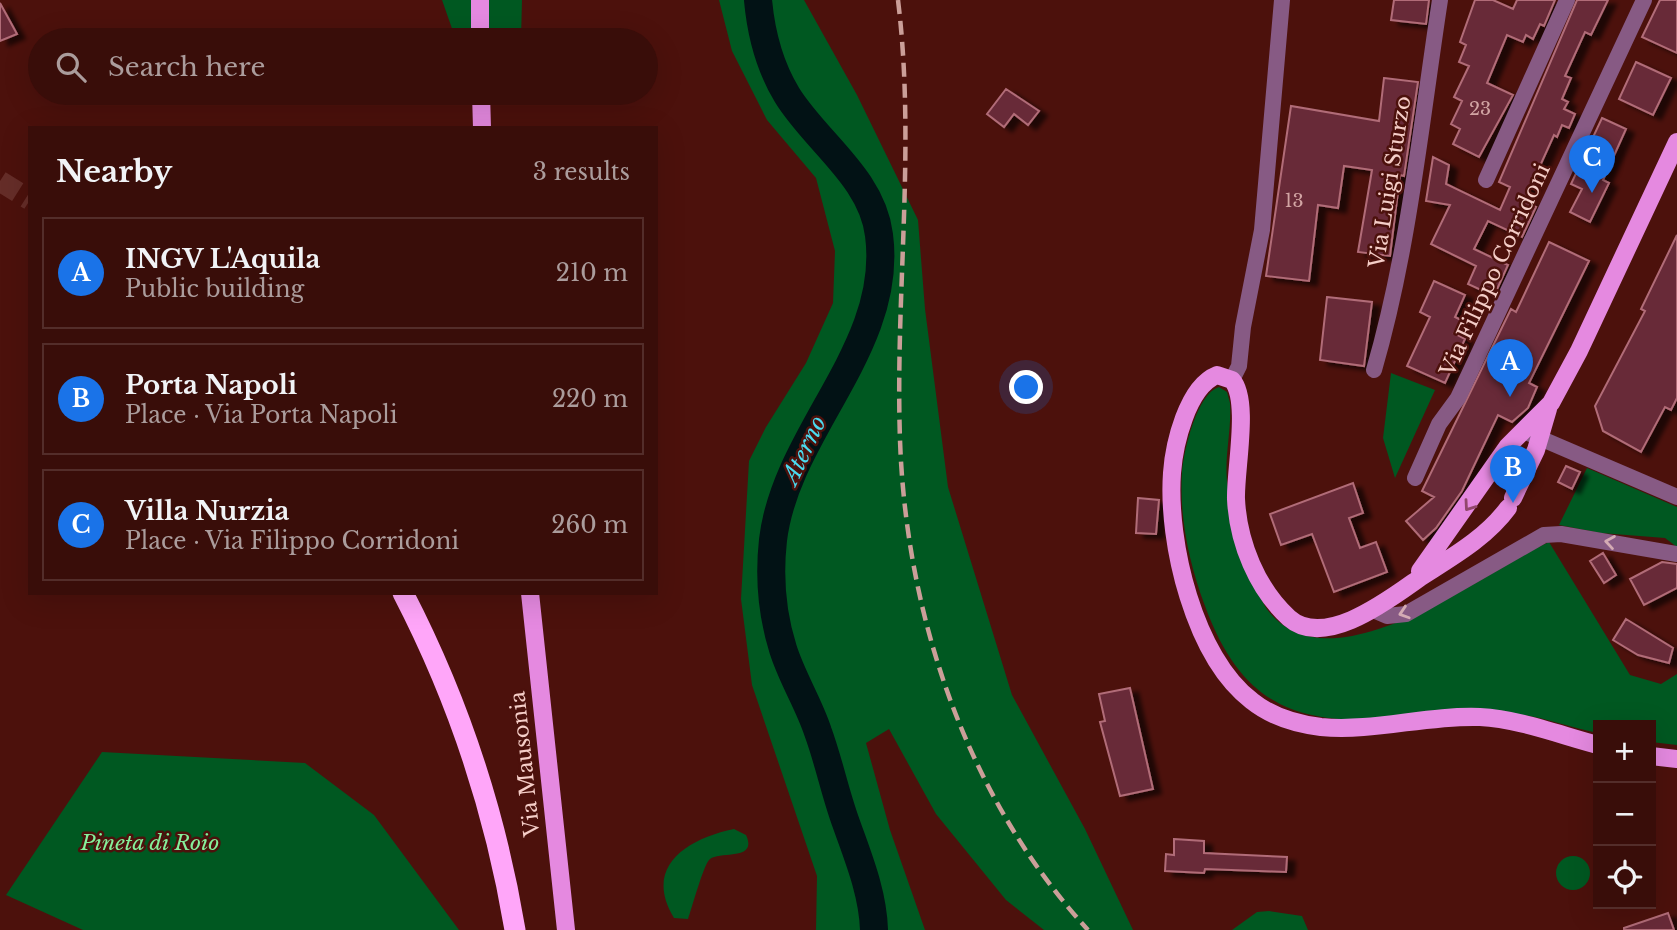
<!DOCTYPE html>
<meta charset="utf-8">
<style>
:root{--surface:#390d09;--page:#441b17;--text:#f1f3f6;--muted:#ab9c9c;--line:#532d2a;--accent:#1a73e8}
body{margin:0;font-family:"Libre Baskerville",serif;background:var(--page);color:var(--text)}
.controls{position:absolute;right:21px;bottom:21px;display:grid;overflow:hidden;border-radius:0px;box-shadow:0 7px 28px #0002}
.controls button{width:63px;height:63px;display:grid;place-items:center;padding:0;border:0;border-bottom:2px solid var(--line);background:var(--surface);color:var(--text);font:35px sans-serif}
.you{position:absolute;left:1027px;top:388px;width:24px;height:24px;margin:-18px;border:5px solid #fff;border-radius:50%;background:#1a73e8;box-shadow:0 0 0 10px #1a73e833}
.badge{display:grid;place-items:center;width:46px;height:46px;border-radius:50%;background:var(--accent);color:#fff;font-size:23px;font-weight:700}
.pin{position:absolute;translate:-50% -58px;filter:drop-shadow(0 2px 4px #0008)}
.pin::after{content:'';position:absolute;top:37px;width:24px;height:21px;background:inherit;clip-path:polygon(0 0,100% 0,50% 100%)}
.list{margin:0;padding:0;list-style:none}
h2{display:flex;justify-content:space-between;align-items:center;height:91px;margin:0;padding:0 28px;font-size:30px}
h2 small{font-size:23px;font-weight:400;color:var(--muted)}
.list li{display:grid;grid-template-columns:46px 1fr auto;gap:21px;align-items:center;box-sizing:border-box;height:112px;margin:0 14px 14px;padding:0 14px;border:2px solid var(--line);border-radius:0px}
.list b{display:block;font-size:26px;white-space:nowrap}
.list p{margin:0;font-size:23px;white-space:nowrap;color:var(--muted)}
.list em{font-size:23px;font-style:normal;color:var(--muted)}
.icon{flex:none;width:38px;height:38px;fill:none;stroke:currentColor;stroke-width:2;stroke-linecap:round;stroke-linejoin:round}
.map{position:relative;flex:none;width:1677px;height:930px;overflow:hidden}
.search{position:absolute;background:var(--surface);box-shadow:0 7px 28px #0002;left:28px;top:28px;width:630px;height:77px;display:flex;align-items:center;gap:18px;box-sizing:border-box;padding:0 24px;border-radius:38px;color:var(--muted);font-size:26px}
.panel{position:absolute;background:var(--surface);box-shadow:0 7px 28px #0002;left:28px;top:126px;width:630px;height:469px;border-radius:0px}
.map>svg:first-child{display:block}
.green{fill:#005821}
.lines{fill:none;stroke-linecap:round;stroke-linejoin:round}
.river{stroke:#021215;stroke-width:28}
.building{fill:#682a38;stroke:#b16c78;stroke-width:2;filter:url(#shadow)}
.highway-tunnel{stroke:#652d28;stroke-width:21;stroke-dasharray:21 10;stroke-linecap:butt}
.minor{stroke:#875a84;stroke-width:16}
.major{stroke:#e589e0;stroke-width:18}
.highway{stroke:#ffa6f9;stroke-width:21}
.rail{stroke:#cb9f99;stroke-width:4.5;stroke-dasharray:14 7;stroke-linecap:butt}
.oneway{stroke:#91476b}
.oneway2{stroke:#d4abb4}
.labels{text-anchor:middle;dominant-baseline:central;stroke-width:5;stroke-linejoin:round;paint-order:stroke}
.number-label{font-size:18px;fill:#d2a5a4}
.street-label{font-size:21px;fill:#f5cec8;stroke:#4c110c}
.park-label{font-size:21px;font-style:italic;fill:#86f09b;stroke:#4c110c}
.water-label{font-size:23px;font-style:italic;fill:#4bdbf0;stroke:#4c110c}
</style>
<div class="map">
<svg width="1677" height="930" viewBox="0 0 1677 930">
<defs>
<filter id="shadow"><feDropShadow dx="8" dy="4.5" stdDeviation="2" flood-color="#0009"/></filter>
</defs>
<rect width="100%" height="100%" fill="#4c110c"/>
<path class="green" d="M 442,0 L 522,0 L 521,40 L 456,40 Z
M 719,0 L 804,0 L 857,95 L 918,220 L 925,309 L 948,487 L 1012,695 L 1085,829 L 1133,930 L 1044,930 L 1006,900 L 936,814 L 889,729 L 866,743 L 890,830 L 925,930 L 816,930 L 817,876 L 752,685 L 741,599 L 749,461 L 766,427 L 806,363 L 833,303 L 835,251 L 816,178 L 767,120 L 732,51 Z
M 1391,373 L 1435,390 L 1395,478 L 1383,438 Z
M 1219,387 L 1227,392 L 1230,403 C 1232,431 1223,460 1228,488 C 1233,517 1252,592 1270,613 C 1334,689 1484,572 1549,542 L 1630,675 L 1661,684 L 1677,674 L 1677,745 L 1651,742 L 1651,725 L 1598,725 L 1598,733 C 1571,728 1543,717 1516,714 C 1500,713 1483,715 1468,716 C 1345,719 1256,746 1205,606 C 1189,563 1179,517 1182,471 C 1184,450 1197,393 1219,387 Z
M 1587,468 L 1677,507 L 1677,547 L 1665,538 L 1601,533 L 1559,525 Z
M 102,752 L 305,763 L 374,815 L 459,930 L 83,930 L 6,895 Z
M 734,829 L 746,835 C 758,861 721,851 710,859 C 704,863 692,908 688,919 L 674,918 C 643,867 686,839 734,829 Z
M1556 873a17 17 0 1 1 34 0a17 17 0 1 1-34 0Z
M 1269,911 L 1302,916 L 1308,930 L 1232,930 L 1257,912 Z"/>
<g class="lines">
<path class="river" d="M 758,0 C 761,33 770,67 787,95 C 815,141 872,177 879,235 C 894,348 786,431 773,540 C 769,576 772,614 783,649 C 792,678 809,704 818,732 C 829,762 835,793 846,823 C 858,857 873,893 874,930"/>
</g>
<path class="building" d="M 1394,0 L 1429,0 L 1426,24 L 1391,20 Z
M 1475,0 L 1493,0 L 1513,9 L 1517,0 L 1555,0 L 1544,26 L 1540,24 L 1533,39 L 1526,35 L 1523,42 L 1507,35 L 1487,83 L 1513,95 L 1479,157 L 1453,144 L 1460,129 L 1451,124 L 1462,101 L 1454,97 L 1469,66 L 1459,62 L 1466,45 L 1460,42 Z
M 1577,0 L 1608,0 L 1591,35 L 1585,32 L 1565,76 L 1571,78 L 1562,99 L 1568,102 L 1564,109 L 1575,114 L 1569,128 L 1562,125 L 1557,137 L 1554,135 L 1524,201 L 1536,207 L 1522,237 L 1488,221 L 1474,249 L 1508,265 L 1494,296 L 1468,284 L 1476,266 L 1431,244 L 1450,205 L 1426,201 L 1433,157 L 1449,165 L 1446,184 L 1500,210 L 1510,187 L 1499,182 Z
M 1660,0 L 1677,0 L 1677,53 L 1642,37 Z
M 0,3 L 17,34 L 0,41 Z
M 1636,62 L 1671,78 L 1653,115 L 1619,99 Z
M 1384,78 L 1418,82 L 1404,176 L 1400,175 L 1390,256 L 1358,252 L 1372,170 L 1344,166 L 1338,208 L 1318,205 L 1309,281 L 1266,276 L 1291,106 L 1379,121 Z
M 1006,89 L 1039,111 L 1028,125 L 1014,114 L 1004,127 L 987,114 Z
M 1602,118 L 1626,129 L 1603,180 L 1609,183 L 1590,222 L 1570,212 L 1582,189 L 1571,184 Z
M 1677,235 L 1677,398 L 1671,410 L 1665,407 L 1641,452 L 1603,431 L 1595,406 L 1645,311 L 1641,309 Z
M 1549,242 L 1589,261 L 1529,383 L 1537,387 L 1528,408 L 1512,422 L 1498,415 L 1462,491 L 1436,528 L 1423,540 L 1406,521 L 1434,497 L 1422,491 L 1511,309 L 1516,312 Z
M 1434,281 L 1465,295 L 1455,317 L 1461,320 L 1454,333 L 1465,339 L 1445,383 L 1407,366 L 1430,317 L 1420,312 Z
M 1327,297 L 1372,302 L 1364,366 L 1320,360 Z
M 1566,466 L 1580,472 L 1572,489 L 1558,482 Z
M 1353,483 L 1363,513 L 1349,518 L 1360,548 L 1376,542 L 1387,572 L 1334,592 L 1312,534 L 1281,545 L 1270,514 Z
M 1138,498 L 1159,500 L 1156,534 L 1136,533 Z
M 1603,553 L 1616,575 L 1604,583 L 1590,561 Z
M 1662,562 L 1677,564 L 1677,588 L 1644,605 L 1630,579 Z
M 1626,619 L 1673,648 L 1669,663 L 1638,655 L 1613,640 Z
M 1130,688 L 1153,789 L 1120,796 L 1100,722 L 1105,721 L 1099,694 Z
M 1174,839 L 1204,841 L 1204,853 L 1287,857 L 1286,872 L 1205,869 L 1204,873 L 1165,871 L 1166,854 L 1174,855 Z
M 1668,913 L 1674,930 L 1624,930 L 1624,928 Z"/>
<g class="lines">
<path class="highway-tunnel" d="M 0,181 L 30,200"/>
<path class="minor" d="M 1486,180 L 1567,0
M 1374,370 C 1409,250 1421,123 1440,0
M 1232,380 L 1239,366 L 1243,327 L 1262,230 L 1282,0
M 1528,433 L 1677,497
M 1415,478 L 1439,424 L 1458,398 L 1644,0
M 1373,610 L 1387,616 L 1406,614 L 1544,535 L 1561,534 L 1677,554"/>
<path class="major" d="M 480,0 L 480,40
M 481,93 L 482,128
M 1513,498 L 1536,450 L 1548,409
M 1508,508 C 1486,538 1452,557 1421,577 C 1391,598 1325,650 1289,618 C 1257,589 1238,542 1236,499 C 1235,470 1250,400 1232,380 L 1217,375 C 1187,387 1174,445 1172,473 C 1167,542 1194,657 1252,701 C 1272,717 1296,724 1321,727 C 1374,732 1426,715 1480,717 C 1519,719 1560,735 1598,745
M 1420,571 L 1508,446 L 1551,403 L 1579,351 L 1677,142
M 530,593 L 566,930
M 1651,756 L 1677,759"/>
<path class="highway" d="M 403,593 C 459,701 495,810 515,930"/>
<path class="rail" d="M 898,0 C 916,147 895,293 900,440 C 906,616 967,798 1088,930"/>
</g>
<defs><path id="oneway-chevron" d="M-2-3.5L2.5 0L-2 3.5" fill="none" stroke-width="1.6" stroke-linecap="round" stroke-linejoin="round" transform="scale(1.75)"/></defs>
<use class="oneway" href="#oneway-chevron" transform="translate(1469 506) rotate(125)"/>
<g class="oneway2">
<use href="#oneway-chevron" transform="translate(1610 542) rotate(-171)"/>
<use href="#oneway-chevron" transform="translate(1404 613) rotate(162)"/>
</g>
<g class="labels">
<g class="number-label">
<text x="1480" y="109">23</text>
<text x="1294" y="201">13</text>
</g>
<g class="street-label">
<text transform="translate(1390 182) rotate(-81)">Via Luigi Sturzo</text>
<text transform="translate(1495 270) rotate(-65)">Via Filippo Corridoni</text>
<text transform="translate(525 764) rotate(-96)">Via Mausonia</text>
</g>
<g class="park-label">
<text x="150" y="843">Pineta di Roio</text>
</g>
<g class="water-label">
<text transform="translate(804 450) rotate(-65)">Aterno</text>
</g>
</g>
</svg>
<div class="controls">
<button>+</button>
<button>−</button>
<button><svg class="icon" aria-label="locate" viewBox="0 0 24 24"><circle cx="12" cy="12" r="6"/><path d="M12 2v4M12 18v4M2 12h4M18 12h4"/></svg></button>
</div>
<div class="you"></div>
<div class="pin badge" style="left:1510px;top:397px">A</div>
<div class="pin badge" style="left:1513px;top:503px">B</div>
<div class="pin badge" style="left:1592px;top:193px">C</div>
<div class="search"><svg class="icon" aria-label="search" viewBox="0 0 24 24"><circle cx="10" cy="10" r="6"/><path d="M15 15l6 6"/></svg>Search here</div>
<section class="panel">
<h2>Nearby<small>3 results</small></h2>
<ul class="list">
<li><span class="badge">A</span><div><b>INGV L'Aquila</b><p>Public building</p></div><em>210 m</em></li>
<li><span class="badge">B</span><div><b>Porta Napoli</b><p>Place · Via Porta Napoli</p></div><em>220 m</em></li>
<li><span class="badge">C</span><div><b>Villa Nurzia</b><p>Place · Via Filippo Corridoni</p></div><em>260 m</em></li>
</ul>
</section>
</div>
